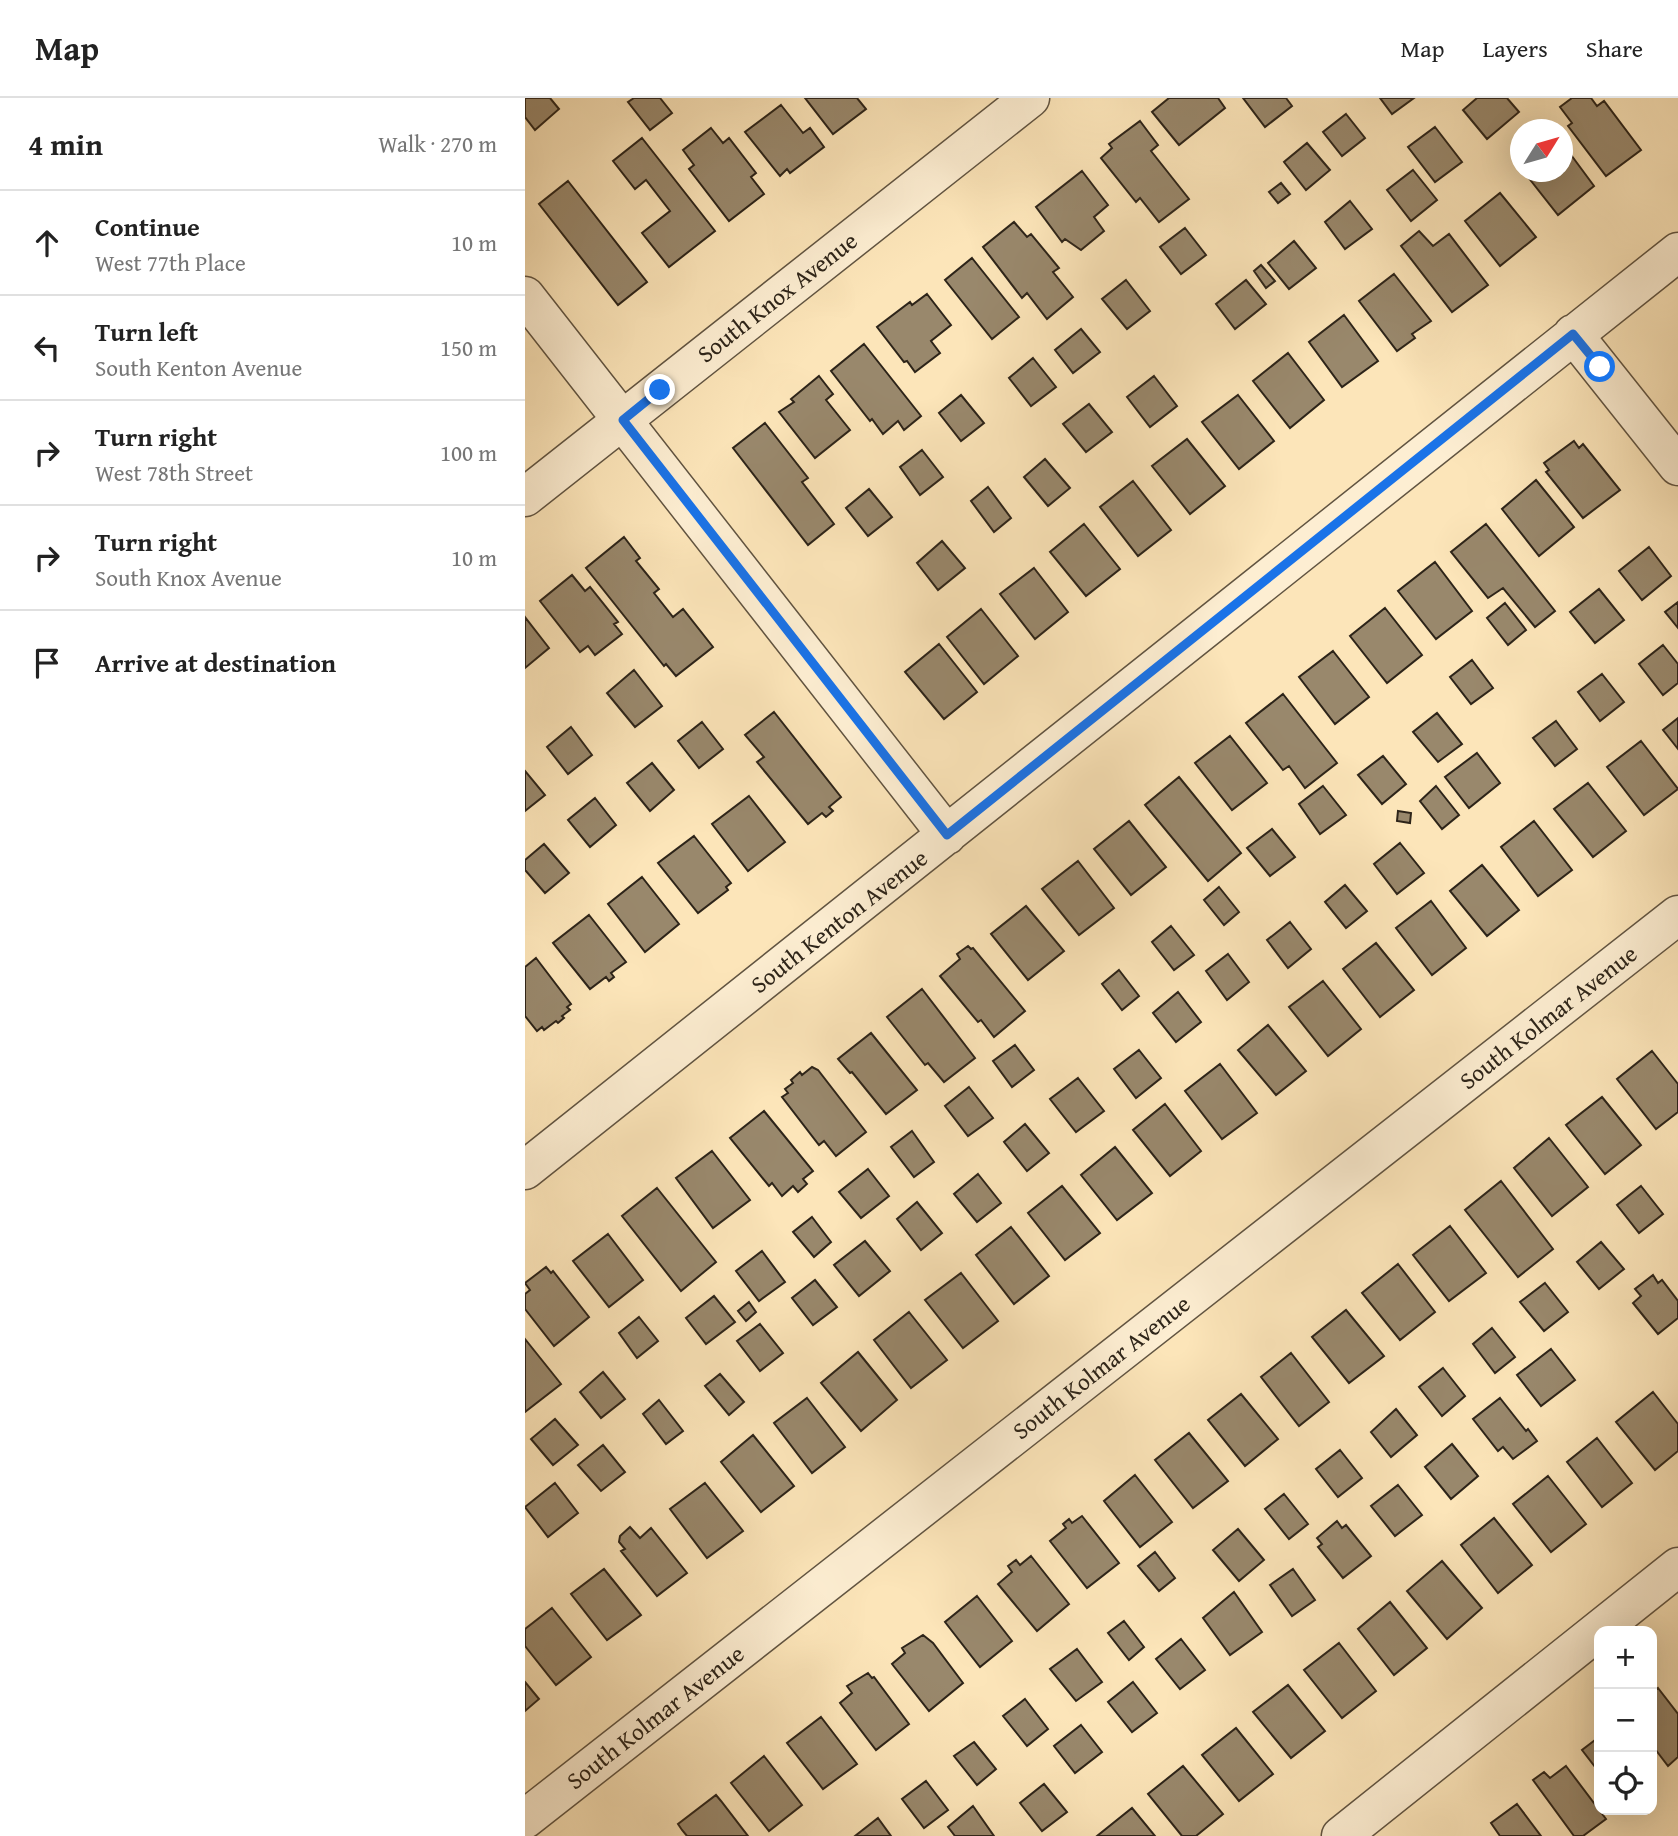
<!DOCTYPE html>
<meta charset="utf-8">
<style>
:root{--surface:#fff;--page:#f6f6f6;--text:#222;--muted:#767676;--line:#e0e0e0}
body{margin:0;font-family:"Gentium Book Plus",serif;background:var(--page);color:var(--text)}
.controls{position:absolute;right:21px;bottom:21px;display:grid;overflow:hidden;border-radius:14px;box-shadow:0 7px 28px #0002}
.controls button{width:63px;height:63px;display:grid;place-items:center;padding:0;border:0;border-bottom:2px solid var(--line);background:var(--surface);color:var(--text);font:35px sans-serif}
.compass{position:absolute;left:985px;top:21px;width:63px;height:63px;border-radius:50%;background:var(--surface);box-shadow:0 7px 28px #0002;rotate:53deg}
.stop{position:absolute;width:21px;height:21px;margin:-16px;border:5px solid #1a73e8;border-radius:50%;background:#fff}
.stop.end{background:#1a73e8;border-color:#fff;box-shadow:0 2px 7px #0008}
.list{margin:0;padding:0;list-style:none}
h2{display:flex;justify-content:space-between;align-items:center;height:91px;margin:0;padding:0 28px;font-size:30px}
h2 small{font-size:23px;font-weight:400;color:var(--muted)}
.list li{display:grid;grid-template-columns:46px 1fr auto;gap:21px;align-items:center;box-sizing:border-box;height:105px;padding:0 28px;border-top:2px solid var(--line)}
.list b{display:block;font-size:26px;white-space:nowrap}
.list p{margin:0;font-size:23px;white-space:nowrap;color:var(--muted)}
.list em{font-size:23px;font-style:normal;color:var(--muted)}
.icon{flex:none;width:38px;height:38px;fill:none;stroke:currentColor;stroke-width:2;stroke-linecap:round;stroke-linejoin:round}
.map{position:relative;flex:none;width:1153px;height:1738px;overflow:hidden}
header{display:flex;align-items:center;gap:42px;box-sizing:border-box;height:98px;padding:0 35px;background:var(--surface);border-bottom:2px solid var(--line)}
header strong{font-size:33px}
nav{display:flex;gap:38px;margin-inline-start:auto;font-size:24px}
main{display:flex}
aside{flex:1;background:var(--surface)}
.map>svg:first-child{display:block}
.building{fill:#99886c;stroke:#2d2419;stroke-width:2}
.lines{fill:none;stroke-linecap:round;stroke-linejoin:round}
.minor-casing{stroke:#615441;stroke-width:41}
.minor{stroke:#fdeed2;stroke-width:38}
.route{stroke:#1a73e8;stroke-width:9}
.labels{text-anchor:middle;dominant-baseline:central;stroke-width:5;stroke-linejoin:round;paint-order:stroke}
.street-label{font-size:24px;fill:#2d2419;stroke:#fdeed2}
</style>
<header>
<strong>Map</strong>
<nav><a>Map</a><a>Layers</a><a>Share</a></nav>
</header>
<main>
<aside>
<h2>4 min<small>Walk · 270 m</small></h2>
<ul class="list">
<li><svg class="icon" aria-label="ahead" viewBox="0 0 24 24"><path d="M12 20V5M6 11l6-6 6 6"/></svg><div><b>Continue</b><p>West 77th Place</p></div><em>10 m</em></li>
<li><svg class="icon" aria-label="left" viewBox="0 0 24 24"><path d="M17 20v-9H6M10 6l-5 5 5 5"/></svg><div><b>Turn left</b><p>South Kenton Avenue</p></div><em>150 m</em></li>
<li><svg class="icon" aria-label="right" viewBox="0 0 24 24"><path d="M7 20v-9h11M14 6l5 5-5 5"/></svg><div><b>Turn right</b><p>West 78th Street</p></div><em>100 m</em></li>
<li><svg class="icon" aria-label="right" viewBox="0 0 24 24"><path d="M7 20v-9h11M14 6l5 5-5 5"/></svg><div><b>Turn right</b><p>South Knox Avenue</p></div><em>10 m</em></li>
<li><svg class="icon" aria-label="arrive" viewBox="0 0 24 24"><path d="M6 21V4h12l-3 4 3 4H6"/></svg><div><b>Arrive at destination</b></div></li>
</ul>
</aside>
<div class="map">
<svg width="1153" height="1738" viewBox="0 0 1153 1738">
<rect width="100%" height="100%" fill="#fce5b9"/>
<filter id="stains"><feTurbulence type="fractalNoise" baseFrequency=".00286" numOctaves="4"/><feColorMatrix values="0 0 0 0 .2 0 0 0 0 .09 0 0 0 0 .02 0 0 0 .5 -.17"/></filter>
<radialGradient id="worn" r=".72"><stop offset=".6" stop-color="#630" stop-opacity="0"/><stop offset="1" stop-color="#630" stop-opacity=".3"/></radialGradient>
<path class="building" d="M 0,0 L 25,0 L 34,11 L 10,32 L 0,19 Z
M 109,0 L 135,0 L 147,15 L 125,32 L 103,4 Z
M 280,0 L 332,0 L 341,11 L 308,36 Z
M 644,0 L 693,0 L 700,10 L 654,47 L 627,14 Z
M 718,0 L 761,0 L 767,8 L 740,29 Z
M 855,0 L 889,0 L 867,16 Z
M 952,0 L 982,0 L 994,14 L 962,41 L 938,12 Z
M 1047,0 L 1066,0 L 1072,8 L 1079,3 L 1116,52 L 1081,78 L 1043,28 L 1047,25 L 1035,9 Z
M 256,7 L 278,35 L 285,30 L 299,49 L 265,75 L 262,71 L 255,78 L 220,34 Z
M 821,16 L 840,40 L 817,58 L 798,34 Z
M 615,23 L 633,47 L 626,53 L 664,101 L 634,124 L 615,100 L 611,104 L 576,60 L 587,50 L 584,46 Z
M 910,29 L 937,64 L 910,84 L 883,49 Z
M 186,30 L 198,45 L 204,40 L 231,75 L 226,79 L 239,96 L 204,123 L 164,71 L 169,67 L 158,52 Z
M 117,40 L 190,133 L 144,169 L 117,135 L 145,113 L 121,82 L 110,91 L 88,63 Z
M 782,45 L 805,72 L 781,92 L 759,64 Z
M 1038,46 L 1069,88 L 1033,117 L 999,74 L 1038,74 Z
M 888,72 L 912,102 L 886,123 L 862,92 Z
M 557,73 L 583,107 L 569,119 L 579,133 L 556,152 L 540,141 L 537,144 L 511,109 Z
M 43,83 L 122,184 L 93,207 L 14,106 Z
M 756,85 L 765,96 L 753,105 L 744,94 Z
M 975,95 L 1011,139 L 975,168 L 940,123 Z
M 825,103 L 847,131 L 820,151 L 800,124 Z
M 489,124 L 502,139 L 506,136 L 534,170 L 528,174 L 548,199 L 522,221 L 502,195 L 497,200 L 458,149 Z
M 660,130 L 681,157 L 656,176 L 635,149 Z
M 894,133 L 908,148 L 924,136 L 963,187 L 927,214 L 876,148 Z
M 769,143 L 791,170 L 764,191 L 743,165 Z
M 447,160 L 494,219 L 467,241 L 420,182 Z
M 736,167 L 750,183 L 741,190 L 729,173 Z
M 869,176 L 906,223 L 887,236 L 890,240 L 872,253 L 834,203 Z
M 601,182 L 625,213 L 602,231 L 577,201 Z
M 721,182 L 741,206 L 710,231 L 691,206 Z
M 402,196 L 426,227 L 406,243 L 415,255 L 390,274 L 382,263 L 379,264 L 352,229 L 385,204 L 387,207 Z
M 819,217 L 853,263 L 817,289 L 784,244 Z
M 556,231 L 575,254 L 548,275 L 530,252 Z
M 339,246 L 396,318 L 379,332 L 373,323 L 358,336 L 347,321 L 345,323 L 306,273 Z
M 763,255 L 799,302 L 765,330 L 728,283 Z
M 508,260 L 531,289 L 506,308 L 484,280 Z
M 294,278 L 308,296 L 301,302 L 325,332 L 290,360 L 254,314 L 269,304 L 266,301 Z
M 629,278 L 652,308 L 625,329 L 602,299 Z
M 436,297 L 459,325 L 436,343 L 414,315 Z
M 713,297 L 749,343 L 714,371 L 677,324 Z
M 564,306 L 587,334 L 561,354 L 538,326 Z
M 240,325 L 283,380 L 277,384 L 309,426 L 283,447 L 208,350 Z
M 662,341 L 700,388 L 665,416 L 627,368 Z
M 1049,343 L 1054,350 L 1058,346 L 1095,392 L 1058,420 L 1021,374 L 1024,372 L 1019,365 Z
M 397,352 L 418,379 L 395,397 L 375,369 Z
M 520,361 L 545,390 L 523,408 L 499,379 Z
M 1011,382 L 1049,429 L 1014,458 L 977,411 Z
M 608,383 L 646,432 L 613,458 L 575,409 Z
M 463,389 L 486,420 L 469,434 L 446,403 Z
M 344,391 L 367,419 L 343,438 L 321,410 Z
M 559,426 L 595,471 L 561,498 L 525,454 Z
M 961,426 L 1030,513 L 1010,529 L 978,490 L 963,500 L 926,454 Z
M 99,439 L 115,460 L 111,463 L 134,491 L 129,495 L 148,519 L 158,511 L 188,549 L 151,578 L 141,566 L 139,568 L 61,470 Z
M 417,443 L 440,470 L 413,492 L 392,465 Z
M 1124,449 L 1146,478 L 1117,502 L 1094,473 Z
M 910,464 L 947,513 L 911,541 L 873,493 Z
M 509,470 L 543,514 L 510,541 L 475,496 Z
M 47,477 L 60,493 L 65,489 L 93,524 L 89,526 L 97,536 L 70,557 L 63,548 L 55,554 L 15,503 Z
M 1074,491 L 1099,522 L 1070,545 L 1045,514 Z
M 1153,504 L 1153,530 L 1140,514 Z
M 980,505 L 1001,532 L 983,547 L 962,520 Z
M 860,510 L 897,557 L 862,585 L 825,538 Z
M 456,511 L 493,558 L 459,586 L 422,539 Z
M 0,519 L 24,550 L 0,570 Z
M 414,546 L 452,594 L 419,621 L 380,574 Z
M 1138,547 L 1153,566 L 1153,585 L 1138,597 L 1114,566 Z
M 808,553 L 844,599 L 810,626 L 774,579 Z
M 947,562 L 968,590 L 946,606 L 925,579 Z
M 109,572 L 137,608 L 110,629 L 82,595 Z
M 1077,576 L 1099,604 L 1075,623 L 1053,594 Z
M 758,596 L 812,665 L 780,690 L 764,668 L 758,672 L 721,625 Z
M 249,614 L 316,699 L 304,709 L 308,713 L 301,719 L 297,715 L 283,726 L 232,664 L 239,659 L 220,637 Z
M 912,615 L 937,646 L 913,664 L 888,634 Z
M 1153,620 L 1153,651 L 1138,632 Z
M 1031,623 L 1052,651 L 1030,668 L 1008,640 Z
M 177,624 L 198,651 L 174,670 L 153,643 Z
M 46,629 L 67,657 L 43,676 L 22,649 Z
M 705,638 L 742,685 L 707,712 L 670,665 Z
M 1116,643 L 1153,691 L 1119,717 L 1082,669 Z
M 952,655 L 975,685 L 944,710 L 920,679 Z
M 858,658 L 881,686 L 857,706 L 833,677 Z
M 127,665 L 149,692 L 125,713 L 102,685 Z
M 0,673 L 20,697 L 0,713 Z
M 654,679 L 716,755 L 683,783 L 620,707 Z
M 1063,685 L 1101,733 L 1068,759 L 1029,711 Z
M 798,688 L 821,717 L 795,736 L 774,706 Z
M 911,688 L 934,717 L 917,731 L 895,703 Z
M 224,698 L 260,744 L 223,773 L 187,726 Z
M 70,700 L 91,727 L 65,749 L 43,722 Z
M 873,713 L 886,715 L 885,725 L 872,723 Z
M 604,723 L 641,769 L 606,797 L 569,751 Z
M 1009,723 L 1047,772 L 1013,798 L 976,749 Z
M 747,731 L 770,759 L 745,778 L 722,750 Z
M 169,738 L 206,785 L 201,789 L 203,792 L 173,815 L 133,765 Z
M 875,745 L 899,775 L 872,796 L 849,766 Z
M 19,746 L 44,775 L 20,795 L 0,772 L 0,762 Z
M 553,763 L 589,810 L 554,837 L 517,791 Z
M 957,767 L 994,812 L 962,838 L 925,793 Z
M 117,779 L 154,826 L 120,854 L 83,806 Z
M 820,787 L 842,813 L 821,830 L 800,804 Z
M 694,789 L 714,814 L 699,827 L 679,802 Z
M 906,803 L 941,850 L 907,877 L 871,830 Z
M 501,808 L 539,853 L 503,882 L 466,836 Z
M 64,817 L 101,864 L 86,875 L 89,879 L 84,883 L 81,879 L 65,891 L 28,845 Z
M 765,824 L 786,851 L 763,870 L 742,842 Z
M 646,828 L 669,857 L 649,872 L 627,844 Z
M 851,845 L 889,892 L 855,919 L 818,871 Z
M 443,848 L 446,851 L 448,850 L 500,913 L 469,939 L 456,922 L 453,924 L 415,878 L 435,861 L 432,856 Z
M 703,856 L 724,884 L 702,902 L 681,873 Z
M 11,860 L 46,906 L 42,909 L 45,912 L 37,918 L 39,920 L 33,925 L 31,923 L 19,932 L 17,929 L 12,933 L 0,918 L 0,869 Z
M 594,872 L 614,898 L 597,912 L 577,886 Z
M 798,883 L 836,931 L 803,958 L 764,909 Z
M 397,891 L 450,960 L 419,984 L 403,965 L 400,967 L 362,919 Z
M 653,894 L 676,924 L 651,944 L 628,915 Z
M 743,927 L 781,973 L 751,997 L 713,952 Z
M 346,935 L 392,992 L 361,1016 L 327,974 L 325,975 L 313,961 Z
M 490,947 L 509,972 L 487,989 L 468,963 Z
M 614,952 L 636,980 L 611,1000 L 589,971 Z
M 1127,953 L 1153,986 L 1153,1014 L 1131,1031 L 1092,981 Z
M 695,966 L 732,1015 L 697,1041 L 660,993 Z
M 287,969 L 293,972 L 341,1034 L 311,1058 L 299,1043 L 294,1047 L 257,999 L 263,995 L 260,991 L 268,985 L 266,982 L 275,974 L 277,977 Z
M 553,980 L 579,1013 L 551,1034 L 525,1001 Z
M 444,989 L 468,1020 L 443,1038 L 420,1008 Z
M 1077,999 L 1116,1047 L 1080,1076 L 1041,1027 Z
M 640,1006 L 676,1053 L 645,1078 L 608,1032 Z
M 239,1013 L 288,1073 L 278,1081 L 282,1086 L 273,1094 L 268,1088 L 257,1098 L 247,1085 L 244,1088 L 205,1040 Z
M 500,1026 L 524,1055 L 502,1073 L 479,1044 Z
M 387,1033 L 409,1064 L 389,1079 L 366,1049 Z
M 1024,1040 L 1063,1089 L 1027,1118 L 989,1070 Z
M 590,1049 L 627,1095 L 592,1122 L 556,1077 Z
M 187,1053 L 225,1102 L 188,1130 L 151,1080 Z
M 343,1071 L 364,1098 L 336,1120 L 314,1094 Z
M 453,1076 L 476,1105 L 452,1124 L 429,1096 Z
M 976,1083 L 1028,1151 L 993,1179 L 940,1112 Z
M 537,1088 L 575,1135 L 540,1162 L 503,1115 Z
M 1116,1088 L 1138,1116 L 1114,1135 L 1092,1107 Z
M 132,1090 L 191,1164 L 156,1193 L 97,1118 Z
M 392,1104 L 417,1135 L 396,1152 L 372,1121 Z
M 287,1119 L 306,1144 L 289,1159 L 268,1134 Z
M 925,1128 L 961,1175 L 924,1203 L 888,1157 Z
M 486,1129 L 524,1178 L 489,1206 L 451,1157 Z
M 83,1136 L 118,1182 L 84,1209 L 48,1163 Z
M 340,1143 L 365,1173 L 334,1198 L 309,1167 Z
M 1076,1144 L 1099,1171 L 1074,1191 L 1052,1164 Z
M 237,1153 L 260,1184 L 234,1203 L 211,1173 Z
M 873,1166 L 910,1214 L 875,1242 L 837,1195 Z
M 21,1169 L 26,1175 L 28,1173 L 64,1219 L 29,1248 L 0,1211 L 0,1196 L 5,1192 L 0,1185 Z
M 436,1175 L 473,1223 L 438,1250 L 400,1202 Z
M 1128,1177 L 1133,1185 L 1137,1182 L 1153,1203 L 1153,1220 L 1133,1236 L 1108,1205 L 1116,1198 L 1110,1191 Z
M 290,1182 L 312,1209 L 288,1227 L 267,1200 Z
M 1020,1185 L 1043,1214 L 1019,1233 L 995,1204 Z
M 189,1198 L 210,1224 L 181,1246 L 161,1220 Z
M 224,1204 L 231,1214 L 221,1223 L 213,1213 Z
M 821,1212 L 859,1258 L 824,1285 L 787,1239 Z
M 384,1214 L 422,1262 L 386,1290 L 349,1242 Z
M 114,1219 L 133,1243 L 112,1260 L 94,1235 Z
M 235,1226 L 258,1255 L 235,1273 L 212,1243 Z
M 967,1230 L 990,1259 L 970,1275 L 948,1246 Z
M 0,1241 L 36,1286 L 0,1314 Z
M 1026,1251 L 1050,1282 L 1016,1308 L 992,1277 Z
M 333,1254 L 372,1302 L 336,1333 L 296,1285 Z
M 766,1255 L 804,1304 L 774,1328 L 736,1279 Z
M 918,1270 L 940,1298 L 917,1318 L 894,1289 Z
M 78,1274 L 100,1301 L 76,1320 L 55,1294 Z
M 195,1276 L 219,1304 L 204,1317 L 180,1288 Z
M 1128,1294 L 1153,1326 L 1153,1353 L 1130,1372 L 1091,1324 Z
M 716,1296 L 753,1341 L 720,1368 L 683,1322 Z
M 282,1300 L 320,1349 L 287,1375 L 249,1325 Z
M 975,1300 L 1001,1333 L 1003,1331 L 1012,1343 L 988,1361 L 978,1349 L 973,1353 L 948,1321 Z
M 134,1302 L 158,1333 L 141,1346 L 118,1316 Z
M 871,1311 L 892,1337 L 866,1359 L 846,1334 Z
M 30,1321 L 53,1347 L 28,1367 L 6,1341 Z
M 664,1335 L 703,1383 L 668,1410 L 630,1362 Z
M 228,1337 L 269,1388 L 236,1414 L 196,1364 Z
M 1072,1340 L 1107,1385 L 1077,1409 L 1042,1364 Z
M 927,1346 L 953,1378 L 926,1401 L 900,1369 Z
M 78,1347 L 100,1374 L 76,1393 L 53,1367 Z
M 815,1352 L 837,1380 L 813,1399 L 791,1371 Z
M 610,1377 L 647,1424 L 615,1449 L 579,1403 Z
M 1023,1378 L 1061,1426 L 1026,1454 L 988,1406 Z
M 30,1385 L 53,1415 L 23,1439 L 0,1409 Z
M 180,1385 L 218,1433 L 182,1460 L 145,1411 Z
M 873,1387 L 897,1417 L 870,1438 L 846,1408 Z
M 759,1396 L 783,1426 L 764,1441 L 740,1411 Z
M 557,1418 L 594,1465 L 562,1490 L 525,1443 L 541,1430 L 538,1426 L 544,1421 L 547,1425 Z
M 969,1420 L 1007,1467 L 973,1495 L 936,1447 Z
M 812,1423 L 817,1430 L 821,1427 L 846,1458 L 818,1480 L 793,1449 L 797,1446 L 792,1440 Z
M 105,1429 L 115,1440 L 126,1430 L 162,1475 L 132,1498 L 96,1453 L 100,1451 L 94,1444 L 95,1438 Z
M 713,1431 L 739,1462 L 714,1483 L 688,1452 Z
M 630,1454 L 650,1480 L 634,1493 L 613,1468 Z
M 506,1458 L 544,1506 L 512,1533 L 473,1486 L 487,1474 L 483,1468 L 491,1462 L 495,1467 Z
M 917,1463 L 957,1510 L 922,1541 L 882,1493 Z
M 79,1471 L 116,1517 L 82,1542 L 46,1496 Z
M 768,1471 L 790,1502 L 767,1518 L 745,1487 Z
M 709,1494 L 737,1534 L 705,1557 L 678,1520 Z
M 452,1498 L 487,1543 L 455,1569 L 420,1524 Z
M 865,1504 L 902,1550 L 869,1577 L 833,1531 Z
M 27,1510 L 66,1559 L 31,1587 L 0,1548 L 0,1531 Z
M 599,1523 L 619,1549 L 604,1562 L 583,1535 Z
M 398,1537 L 408,1545 L 438,1585 L 404,1613 L 367,1566 L 380,1555 L 377,1550 Z
M 656,1541 L 680,1572 L 655,1591 L 631,1561 Z
M 814,1545 L 851,1593 L 817,1620 L 779,1572 Z
M 552,1551 L 577,1584 L 551,1603 L 525,1571 Z
M 343,1575 L 347,1580 L 349,1579 L 384,1626 L 351,1652 L 315,1605 L 327,1595 L 322,1588 Z
M 0,1584 L 14,1601 L 0,1613 Z
M 608,1584 L 632,1615 L 607,1634 L 583,1604 Z
M 763,1587 L 800,1633 L 766,1660 L 728,1614 Z
M 1133,1590 L 1153,1616 L 1153,1659 L 1143,1668 L 1127,1647 L 1127,1595 Z
M 500,1601 L 523,1631 L 502,1648 L 478,1618 Z
M 296,1619 L 332,1666 L 298,1691 L 262,1645 Z
M 556,1627 L 577,1654 L 550,1675 L 529,1648 Z
M 711,1630 L 748,1676 L 714,1703 L 677,1657 Z
M 1074,1639 L 1074,1674 L 1057,1652 Z
M 449,1644 L 471,1671 L 452,1687 L 429,1658 Z
M 239,1658 L 277,1707 L 244,1733 L 206,1685 Z
M 658,1668 L 698,1716 L 671,1738 L 657,1738 L 623,1696 Z
M 1041,1668 L 1081,1721 L 1058,1738 L 1049,1738 L 1008,1682 L 1019,1674 L 1025,1680 Z
M 401,1683 L 423,1712 L 399,1730 L 377,1701 Z
M 519,1686 L 542,1714 L 517,1733 L 495,1705 Z
M 191,1697 L 196,1703 L 223,1738 L 162,1738 L 157,1732 L 153,1726 Z
M 992,1706 L 1016,1738 L 975,1738 L 966,1725 Z
M 448,1708 L 469,1738 L 430,1738 L 423,1729 Z
M 607,1710 L 630,1738 L 572,1738 Z
M 353,1720 L 366,1738 L 330,1738 Z"/>
<g class="lines">
<defs>
<path id="minor" d="M 0,198 L 422,737
M 1048,236 L 1153,368
M 0,399 L 505,0
M 0,1072 L 1153,154
M 0,1721 L 1153,817
M 816,1738 L 1153,1469"/>
</defs>
<use href="#minor" class="minor-casing"/>
<use href="#minor" class="minor"/>
</g>
<g class="lines">
<path class="route" d="M 135,292 L 98,322 L 422,737 L 1048,236 L 1075,269"/>
</g>
<g class="labels">
<g class="street-label">
<text transform="translate(252 199) rotate(-38)">South Knox Avenue</text>
<text transform="translate(314 823) rotate(-38)">South Kenton Avenue</text>
<text transform="translate(1023 919) rotate(-38)">South Kolmar Avenue</text>
<text transform="translate(576 1269) rotate(-38)">South Kolmar Avenue</text>
<text transform="translate(130 1619) rotate(-38)">South Kolmar Avenue</text>
</g>
</g>
<rect width="100%" height="100%" filter="url(#stains)"/>
<rect width="100%" height="100%" fill="url(#worn)"/>
</svg>
<div class="controls">
<button>+</button>
<button>−</button>
<button><svg class="icon" aria-label="locate" viewBox="0 0 24 24"><circle cx="12" cy="12" r="6"/><path d="M12 2v4M12 18v4M2 12h4M18 12h4"/></svg></button>
</div>
<svg class="compass" viewBox="-18 -18 36 36"><path d="M0-13l5 13h-10z" fill="#e53935"/><path d="M0 13l5-13h-10z" fill="#767676"/></svg>
<div class="stop" style="left:1075px;top:269px"></div>
<div class="stop end" style="left:135px;top:292px"></div>
</div>
</main>
